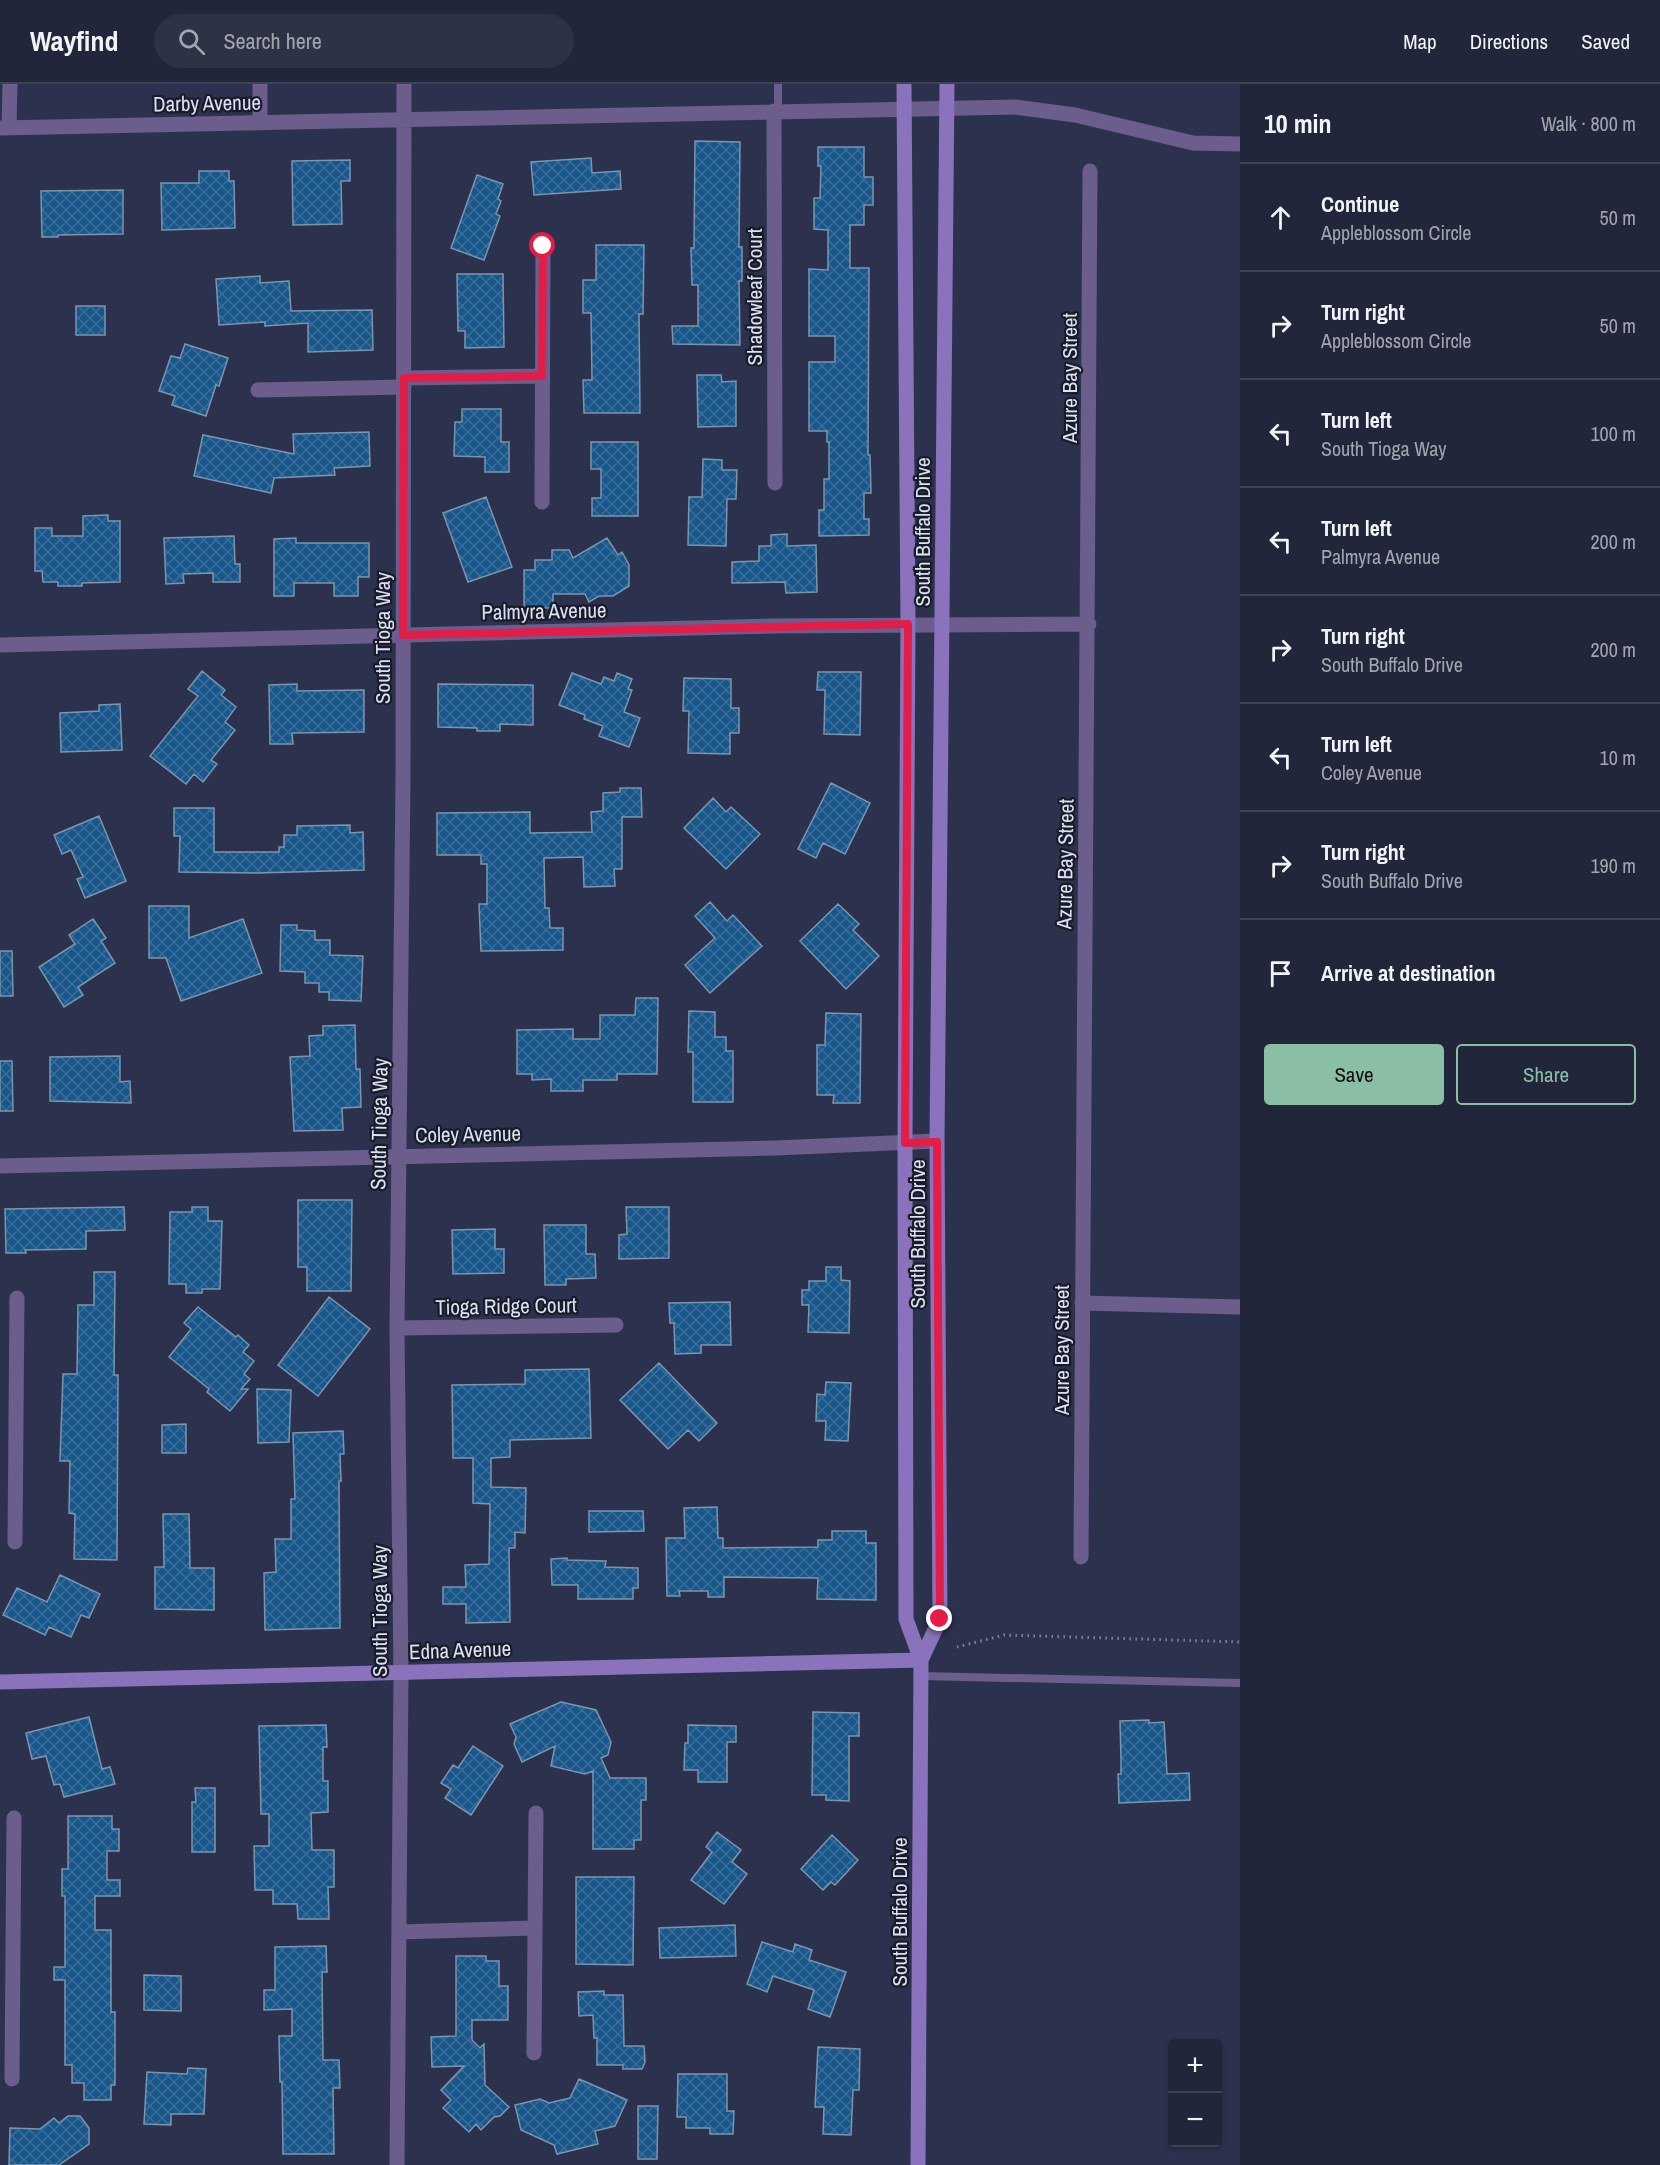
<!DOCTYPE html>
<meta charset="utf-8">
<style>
:root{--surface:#21263a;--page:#2d3245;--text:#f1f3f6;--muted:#a2a5af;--line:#3e4354;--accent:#8abfa5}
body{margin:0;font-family:"Archivo Narrow",sans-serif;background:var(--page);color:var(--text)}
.controls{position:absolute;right:18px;bottom:18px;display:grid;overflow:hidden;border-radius:6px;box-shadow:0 2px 4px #0004}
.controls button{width:54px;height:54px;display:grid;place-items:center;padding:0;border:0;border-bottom:2px solid var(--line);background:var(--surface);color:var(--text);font:30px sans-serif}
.stop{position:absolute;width:18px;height:18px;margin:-14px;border:4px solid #e11d48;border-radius:50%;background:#fff}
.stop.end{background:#e11d48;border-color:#fff;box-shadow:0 2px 6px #0008}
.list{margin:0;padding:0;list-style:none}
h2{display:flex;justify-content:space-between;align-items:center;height:78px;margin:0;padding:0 24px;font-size:26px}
h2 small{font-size:20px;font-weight:400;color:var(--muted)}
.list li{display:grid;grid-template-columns:39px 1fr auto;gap:18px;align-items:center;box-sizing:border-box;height:108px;padding:0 24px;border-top:2px solid var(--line)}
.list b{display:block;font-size:22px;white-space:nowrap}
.list p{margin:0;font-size:20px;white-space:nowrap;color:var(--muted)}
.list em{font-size:20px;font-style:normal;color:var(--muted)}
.actions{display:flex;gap:12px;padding:18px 24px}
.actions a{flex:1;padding:14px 0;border:2px solid var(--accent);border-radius:6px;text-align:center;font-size:21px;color:var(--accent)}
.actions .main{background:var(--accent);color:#111}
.icon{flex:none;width:33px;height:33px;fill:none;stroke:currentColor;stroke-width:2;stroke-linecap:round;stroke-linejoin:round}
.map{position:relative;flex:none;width:1240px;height:2081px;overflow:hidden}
header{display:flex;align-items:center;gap:36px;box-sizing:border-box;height:84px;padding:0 30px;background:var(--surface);border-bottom:2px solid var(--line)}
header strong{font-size:28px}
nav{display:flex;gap:33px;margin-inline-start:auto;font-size:21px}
.search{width:420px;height:54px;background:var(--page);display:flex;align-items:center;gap:15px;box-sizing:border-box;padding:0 21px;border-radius:33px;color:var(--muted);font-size:22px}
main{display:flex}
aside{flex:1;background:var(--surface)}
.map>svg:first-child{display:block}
.building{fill:url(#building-cross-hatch);stroke:#7b95af;stroke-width:1.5}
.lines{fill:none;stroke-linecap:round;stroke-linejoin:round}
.path{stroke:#7f859c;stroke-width:3;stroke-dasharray:1.5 4.5;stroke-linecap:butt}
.lane{stroke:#6b5d8c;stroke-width:8}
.street{stroke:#6b5d8c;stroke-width:15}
.secondary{stroke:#8a73bc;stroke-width:15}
.route{stroke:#e11d48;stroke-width:8}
.labels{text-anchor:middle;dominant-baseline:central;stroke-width:4.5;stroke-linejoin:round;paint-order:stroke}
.street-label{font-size:21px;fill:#dbe0f2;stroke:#181b28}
</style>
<header>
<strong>Wayfind</strong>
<div class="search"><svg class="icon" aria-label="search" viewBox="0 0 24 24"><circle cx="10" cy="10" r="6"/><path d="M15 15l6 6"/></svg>Search here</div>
<nav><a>Map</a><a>Directions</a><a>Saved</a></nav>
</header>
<main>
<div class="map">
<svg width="1240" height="2081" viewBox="0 0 1240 2081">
<defs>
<pattern id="building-cross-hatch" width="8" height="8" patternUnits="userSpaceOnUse" patternTransform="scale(1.5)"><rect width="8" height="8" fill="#195689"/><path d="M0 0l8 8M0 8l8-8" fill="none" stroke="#3a6e9a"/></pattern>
</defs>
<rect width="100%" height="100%" fill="#2c324e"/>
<path class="building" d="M 695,57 L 740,58 L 739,163 L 742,163 L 742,197 L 739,197 L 740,261 L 673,260 L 672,242 L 698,242 L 698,201 L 692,201 L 691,164 L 694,164 Z
M 818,63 L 864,63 L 864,93 L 873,93 L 873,121 L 864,121 L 864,141 L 850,141 L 850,184 L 869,184 L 868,371 L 870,371 L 871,409 L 864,409 L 864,435 L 869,435 L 869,451 L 819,452 L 819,426 L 824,426 L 824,395 L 829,395 L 829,358 L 827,358 L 827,347 L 809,347 L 809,278 L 835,278 L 835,252 L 809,252 L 809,185 L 828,186 L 828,146 L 814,145 L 814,114 L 820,114 L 821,82 L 818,82 Z
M 591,74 L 592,89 L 620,87 L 621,105 L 534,111 L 531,78 Z
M 350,76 L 350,97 L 341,97 L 342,140 L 293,141 L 292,77 Z
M 199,87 L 229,87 L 229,97 L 234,97 L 235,144 L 162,146 L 161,99 L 199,99 Z
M 477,91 L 503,100 L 498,115 L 501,117 L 496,130 L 500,132 L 484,176 L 451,164 Z
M 123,106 L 123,150 L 58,151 L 58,153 L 42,153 L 41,107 Z
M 596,161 L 644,161 L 643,230 L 639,230 L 640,329 L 584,329 L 583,296 L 592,296 L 591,229 L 583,229 L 583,196 L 596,196 Z
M 457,190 L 503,190 L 504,263 L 465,264 L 465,247 L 458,247 Z
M 260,192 L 260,199 L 289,197 L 291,227 L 372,226 L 373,266 L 308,268 L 308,239 L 265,242 L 265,238 L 219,241 L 216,195 Z
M 76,222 L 105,222 L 105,251 L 76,251 Z
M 185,260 L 228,274 L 219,302 L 216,301 L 206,332 L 172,321 L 175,312 L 159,307 L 171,272 L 180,274 Z
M 697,291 L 721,291 L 722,298 L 736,297 L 736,342 L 698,343 Z
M 462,325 L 501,325 L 501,358 L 509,358 L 509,388 L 485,388 L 485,373 L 454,372 L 455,338 L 462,338 Z
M 369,348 L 370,382 L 334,384 L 335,391 L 274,394 L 271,409 L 194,392 L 203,351 L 294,370 L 293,350 Z
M 591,358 L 638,358 L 638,432 L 592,432 L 592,414 L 601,414 L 601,385 L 591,385 Z
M 703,375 L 722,376 L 722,386 L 737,386 L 736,415 L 727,415 L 726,462 L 688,461 L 689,413 L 702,413 Z
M 486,413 L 512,483 L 468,498 L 443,429 Z
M 108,431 L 108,437 L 120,437 L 120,498 L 82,499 L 82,502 L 58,502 L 58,498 L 43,498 L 42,487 L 35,487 L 35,444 L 52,444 L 52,452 L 83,452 L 83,432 Z
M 787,450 L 787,462 L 816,461 L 817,508 L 786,509 L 785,498 L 732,499 L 732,478 L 759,477 L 759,462 L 771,462 L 771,451 Z
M 234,452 L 235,480 L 240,480 L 240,498 L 213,498 L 213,489 L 183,490 L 184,499 L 166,500 L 164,454 Z
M 296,454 L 296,459 L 369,459 L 369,493 L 358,493 L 358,512 L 334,512 L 334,499 L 294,499 L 294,512 L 274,512 L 274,455 Z
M 607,454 L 618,471 L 622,468 L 629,481 L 629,502 L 613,512 L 599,512 L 589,518 L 585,510 L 553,510 L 553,524 L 524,524 L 524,486 L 535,486 L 535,476 L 552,476 L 552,466 L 569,466 L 573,474 Z
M 202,587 L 225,606 L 221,611 L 236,623 L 225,638 L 235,646 L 211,676 L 217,680 L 203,698 L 194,690 L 186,700 L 150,672 L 198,612 L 188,605 Z
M 818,588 L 861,588 L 860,651 L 824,650 L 825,606 L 817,606 Z
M 572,589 L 601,600 L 604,593 L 614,597 L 617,589 L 632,595 L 628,605 L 632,606 L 624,628 L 640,634 L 629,663 L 599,652 L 603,642 L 584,635 L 585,631 L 559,621 Z
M 684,594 L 731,595 L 731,624 L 739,624 L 739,649 L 730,649 L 730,670 L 688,669 L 689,627 L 683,627 Z
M 297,600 L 297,607 L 364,606 L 364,648 L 292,649 L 293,660 L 270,660 L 269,601 Z
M 438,600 L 533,601 L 533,641 L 500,640 L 500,647 L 477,647 L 477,644 L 438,643 Z
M 120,620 L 122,666 L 61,668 L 60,629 L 99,627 L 99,621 Z
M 831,699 L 870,719 L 845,770 L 823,759 L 816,774 L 798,765 Z
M 620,704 L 641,704 L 642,733 L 622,733 L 622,785 L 614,785 L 615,802 L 584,803 L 583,773 L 544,774 L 545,824 L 549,824 L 550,844 L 563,844 L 563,866 L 481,867 L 479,820 L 487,820 L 487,780 L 481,780 L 481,771 L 437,771 L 437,729 L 530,728 L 530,749 L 592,748 L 591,728 L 603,727 L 603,709 L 620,708 Z
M 713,714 L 726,728 L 731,723 L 760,750 L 726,785 L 684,744 Z
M 174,724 L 214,724 L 214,768 L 279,768 L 279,763 L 284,763 L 284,751 L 297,751 L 297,742 L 350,741 L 350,749 L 363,748 L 364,786 L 257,789 L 179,788 L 180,752 L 174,752 Z
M 99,732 L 126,797 L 85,814 L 77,795 L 83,793 L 71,766 L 62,770 L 54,751 Z
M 710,818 L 727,837 L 733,831 L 762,862 L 710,909 L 685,881 L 715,854 L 695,832 Z
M 838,820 L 859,840 L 853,846 L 879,872 L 846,905 L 800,857 Z
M 149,822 L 189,822 L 189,854 L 243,835 L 262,889 L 181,917 L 166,874 L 149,874 Z
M 93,835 L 106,854 L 101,857 L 115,879 L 78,903 L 83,911 L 64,923 L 39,883 L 75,860 L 69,851 Z
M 281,841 L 297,841 L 297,846 L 315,847 L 315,856 L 330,856 L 330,871 L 363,872 L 361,917 L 329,916 L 329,908 L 319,908 L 319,899 L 305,899 L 305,888 L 280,887 Z
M 0,867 L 12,867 L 13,912 L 0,912 Z
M 636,914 L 658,914 L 657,990 L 617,990 L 617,996 L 583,996 L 583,1007 L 551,1007 L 551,995 L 532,996 L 532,990 L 517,990 L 517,946 L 573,945 L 573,955 L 600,955 L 600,931 L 635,931 Z
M 689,927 L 715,928 L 715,953 L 726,953 L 726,967 L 733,967 L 733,1018 L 693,1018 L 693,968 L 688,968 Z
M 826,929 L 861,930 L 860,1019 L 833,1019 L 834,1011 L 817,1011 L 817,961 L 825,961 Z
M 355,941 L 356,985 L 360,985 L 361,1023 L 342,1024 L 343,1046 L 294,1047 L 290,973 L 310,972 L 309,952 L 323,951 L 323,942 Z
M 120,972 L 120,998 L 130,997 L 131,1019 L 50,1017 L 50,973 Z
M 0,977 L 12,977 L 13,1027 L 0,1027 Z
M 298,1116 L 352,1116 L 351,1207 L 307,1207 L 307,1183 L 298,1183 Z
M 124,1123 L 125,1146 L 86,1147 L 86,1165 L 25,1166 L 26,1169 L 6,1169 L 5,1125 Z
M 192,1123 L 208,1123 L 208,1137 L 222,1137 L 220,1205 L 202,1205 L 202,1209 L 186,1209 L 186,1200 L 169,1200 L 170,1128 L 192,1128 Z
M 626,1123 L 669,1123 L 669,1174 L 619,1175 L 619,1151 L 627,1150 Z
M 544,1141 L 586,1141 L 586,1170 L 595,1170 L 596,1194 L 566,1195 L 566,1201 L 545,1201 Z
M 495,1145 L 495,1165 L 504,1165 L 504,1189 L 453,1190 L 452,1146 Z
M 826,1183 L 841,1183 L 841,1196 L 850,1197 L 849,1249 L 808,1248 L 809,1221 L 802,1221 L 802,1206 L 809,1206 L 809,1197 L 826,1197 Z
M 94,1188 L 115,1188 L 114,1291 L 118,1291 L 117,1476 L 74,1475 L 75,1430 L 69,1429 L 70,1377 L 60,1377 L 63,1290 L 77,1290 L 78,1221 L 94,1221 Z
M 329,1213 L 370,1245 L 318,1312 L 278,1281 Z
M 730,1218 L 731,1261 L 701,1261 L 701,1269 L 675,1270 L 674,1239 L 670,1239 L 669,1219 Z
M 198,1223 L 236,1253 L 238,1251 L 249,1261 L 243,1268 L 254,1277 L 244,1290 L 250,1295 L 241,1305 L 248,1305 L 230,1327 L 207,1308 L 209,1305 L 169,1273 L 191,1245 L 184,1239 Z
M 659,1279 L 717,1339 L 699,1357 L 688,1346 L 668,1365 L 620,1316 Z
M 589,1285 L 591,1354 L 510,1356 L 510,1373 L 491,1374 L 491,1403 L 526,1404 L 525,1449 L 515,1448 L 515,1464 L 509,1464 L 510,1538 L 466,1539 L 466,1520 L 443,1520 L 443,1503 L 466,1503 L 465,1481 L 489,1480 L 490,1420 L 473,1419 L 473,1374 L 453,1374 L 452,1301 L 525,1300 L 525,1286 Z
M 826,1298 L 851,1299 L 848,1357 L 825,1356 L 826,1337 L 816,1337 L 817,1310 L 825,1311 Z
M 257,1305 L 291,1306 L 289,1358 L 258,1359 Z
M 186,1340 L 186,1369 L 162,1369 L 162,1341 Z
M 343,1347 L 344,1370 L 340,1370 L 341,1397 L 339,1397 L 340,1544 L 265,1546 L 264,1489 L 276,1488 L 275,1455 L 291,1455 L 291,1415 L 295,1415 L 293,1349 Z
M 717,1423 L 718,1454 L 723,1454 L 723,1464 L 818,1463 L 818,1456 L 832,1456 L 832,1447 L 866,1447 L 866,1459 L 876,1459 L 876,1516 L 817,1515 L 818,1494 L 724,1493 L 724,1513 L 708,1513 L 708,1507 L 679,1507 L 680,1512 L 667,1512 L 666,1454 L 685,1454 L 684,1424 Z
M 589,1427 L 643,1427 L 644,1447 L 589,1448 Z
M 163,1430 L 189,1430 L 190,1484 L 214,1484 L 214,1526 L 155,1525 L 155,1483 L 164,1483 Z
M 567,1474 L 567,1476 L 606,1477 L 605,1483 L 638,1484 L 638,1504 L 633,1504 L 633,1515 L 578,1515 L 578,1501 L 552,1501 L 551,1475 Z
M 60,1491 L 100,1510 L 89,1534 L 81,1531 L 71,1553 L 49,1543 L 45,1551 L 3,1531 L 17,1504 L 47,1518 Z
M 561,1618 L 596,1626 L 611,1658 L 608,1671 L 601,1674 L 610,1694 L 646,1694 L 646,1716 L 641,1716 L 641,1756 L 634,1756 L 634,1765 L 593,1765 L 593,1687 L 585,1690 L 551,1682 L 555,1662 L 522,1678 L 514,1660 L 516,1653 L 510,1640 Z
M 813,1628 L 859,1629 L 859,1652 L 849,1652 L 849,1717 L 826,1716 L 826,1711 L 812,1711 Z
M 89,1633 L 102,1685 L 110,1683 L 115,1700 L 64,1713 L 60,1700 L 54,1701 L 46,1672 L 32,1675 L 26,1649 Z
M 1149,1636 L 1149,1639 L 1164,1638 L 1167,1690 L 1189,1689 L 1190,1716 L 1119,1719 L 1118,1690 L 1121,1690 L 1121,1675 L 1120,1637 Z
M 326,1641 L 327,1663 L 323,1663 L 323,1697 L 328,1697 L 328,1728 L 311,1729 L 312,1766 L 334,1766 L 334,1803 L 328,1803 L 329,1835 L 298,1835 L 297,1820 L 273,1820 L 273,1806 L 255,1806 L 254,1762 L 269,1762 L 269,1730 L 261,1730 L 259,1642 Z
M 688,1641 L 736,1642 L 736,1658 L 727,1658 L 727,1698 L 698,1698 L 698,1686 L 684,1686 L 685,1659 L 688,1659 Z
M 473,1662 L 503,1682 L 471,1731 L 445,1714 L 451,1705 L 441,1699 L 453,1681 L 458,1684 Z
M 195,1704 L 215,1704 L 215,1768 L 192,1768 L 192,1718 L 196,1718 Z
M 68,1732 L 112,1732 L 112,1745 L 119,1745 L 119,1767 L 107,1767 L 107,1796 L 120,1796 L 120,1812 L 95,1812 L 95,1846 L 111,1846 L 111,1928 L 115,1928 L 115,2001 L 111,2001 L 111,2016 L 84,2016 L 84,1999 L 72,1999 L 72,1981 L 65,1981 L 65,1896 L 54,1896 L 54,1883 L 65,1883 L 65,1812 L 62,1812 L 62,1785 L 68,1785 Z
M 717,1748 L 741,1766 L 732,1778 L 747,1790 L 724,1820 L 691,1796 L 712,1768 L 706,1763 Z
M 832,1751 L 858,1776 L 835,1801 L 831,1798 L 823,1806 L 801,1785 Z
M 576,1793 L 634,1793 L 633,1881 L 576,1880 Z
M 735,1841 L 736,1872 L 660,1874 L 659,1844 Z
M 762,1858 L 793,1868 L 795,1860 L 812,1866 L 809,1876 L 846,1888 L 830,1933 L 808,1925 L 814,1906 L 773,1892 L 767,1908 L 747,1900 Z
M 326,1862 L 327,1888 L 322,1888 L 323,1976 L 339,1976 L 340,2004 L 333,2004 L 334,2070 L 283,2070 L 282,1998 L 280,1998 L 279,1952 L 292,1952 L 292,1925 L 264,1926 L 264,1906 L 275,1906 L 275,1863 Z
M 456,1872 L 486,1872 L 486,1877 L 499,1877 L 499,1902 L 508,1902 L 508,1936 L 472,1936 L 472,1956 L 480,1964 L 484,1960 L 485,2001 L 509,2023 L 500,2032 L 494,2033 L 481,2046 L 476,2040 L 469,2048 L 443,2024 L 451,2016 L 441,2006 L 464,1982 L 432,1983 L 431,1953 L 456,1952 Z
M 144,1891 L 181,1892 L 181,1927 L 144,1926 Z
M 604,1907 L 604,1911 L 623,1911 L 624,1962 L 644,1962 L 645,1978 L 642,1985 L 623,1985 L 623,1981 L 597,1981 L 597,1954 L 594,1954 L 593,1931 L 579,1932 L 578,1908 Z
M 818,1963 L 860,1965 L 859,2006 L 853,2006 L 851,2051 L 823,2050 L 824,2023 L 815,2023 Z
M 188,1984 L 206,1985 L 204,2030 L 171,2030 L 171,2041 L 144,2040 L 147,1988 L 187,1990 Z
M 678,1990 L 727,1990 L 727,2027 L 734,2027 L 733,2050 L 710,2050 L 710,2044 L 686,2044 L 686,2033 L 677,2033 Z
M 579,1995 L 627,2016 L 615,2042 L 595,2047 L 598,2060 L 557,2070 L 554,2061 L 521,2046 L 515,2021 L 540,2015 L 549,2019 L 570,2014 Z
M 638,2022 L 658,2022 L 657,2075 L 638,2075 Z
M 68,2032 L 80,2032 L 89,2044 L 89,2060 L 59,2081 L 9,2081 L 10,2044 L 40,2045 L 54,2034 L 59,2039 Z"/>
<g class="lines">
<path class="path" d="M 957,1563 L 1004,1551 L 1240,1558"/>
<path class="lane" d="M 778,0 L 778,27
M 921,1592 L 1240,1599"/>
<path class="street" d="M 774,27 L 775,399
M 260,39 L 260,0
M 0,44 L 1015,23 L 1075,31 L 1193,59 L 1240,60
M 9,44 L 10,0
M 404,294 L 542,292
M 258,306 L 404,303
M 542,418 L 543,162
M 0,561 L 772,542 L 1089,540
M 0,1082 L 775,1064 L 937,1057
M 1082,1219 L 1240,1223
M 397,1244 L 616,1241
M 15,1458 L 17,1214
M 1081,1473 L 1090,87
M 399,1848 L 535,1844
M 534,1969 L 536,1729
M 12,1995 L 14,1734
M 397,2081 L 401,1589 L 397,1244 L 403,694 L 404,0"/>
<path class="secondary" d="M 904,0 L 908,540 L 905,1059 L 906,1535 L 921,1576 L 918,2081
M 921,1576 L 940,1535 L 937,1057 L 947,0
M 0,1598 L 921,1576"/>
</g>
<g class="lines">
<path class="route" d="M 543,162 L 542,292 L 404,294 L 403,551 L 908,540 L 905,1059 L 937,1058 L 940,1535"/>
</g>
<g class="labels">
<g class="street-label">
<text transform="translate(207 19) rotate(-1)">Darby Avenue</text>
<text transform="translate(754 213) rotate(-90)">Shadowleaf Court</text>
<text transform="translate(1069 294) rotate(-90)">Azure Bay Street</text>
<text transform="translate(922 448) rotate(-90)">South Buffalo Drive</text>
<text transform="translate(544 527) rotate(-1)">Palmyra Avenue</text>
<text transform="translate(382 554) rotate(-90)">South Tioga Way</text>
<text transform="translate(1065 780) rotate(-89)">Azure Bay Street</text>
<text transform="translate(379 1040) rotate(-89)">South Tioga Way</text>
<text transform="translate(468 1050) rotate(-1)">Coley Avenue</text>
<text transform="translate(917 1150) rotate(-90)">South Buffalo Drive</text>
<text transform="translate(506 1222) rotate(-1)">Tioga Ridge Court</text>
<text transform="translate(1061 1266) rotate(-90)">Azure Bay Street</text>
<text transform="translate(379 1527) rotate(-90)">South Tioga Way</text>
<text transform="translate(460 1566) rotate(-2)">Edna Avenue</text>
<text transform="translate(899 1828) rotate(-90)">South Buffalo Drive</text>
</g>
</g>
</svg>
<div class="controls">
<button>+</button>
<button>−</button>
</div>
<div class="stop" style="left:543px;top:162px"></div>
<div class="stop end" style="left:940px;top:1535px"></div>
</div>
<aside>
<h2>10 min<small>Walk · 800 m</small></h2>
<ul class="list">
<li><svg class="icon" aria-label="ahead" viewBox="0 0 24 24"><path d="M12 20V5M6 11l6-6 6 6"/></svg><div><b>Continue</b><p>Appleblossom Circle</p></div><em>50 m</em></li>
<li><svg class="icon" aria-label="right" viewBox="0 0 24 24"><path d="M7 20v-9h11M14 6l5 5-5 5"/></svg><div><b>Turn right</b><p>Appleblossom Circle</p></div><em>50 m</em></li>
<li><svg class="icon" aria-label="left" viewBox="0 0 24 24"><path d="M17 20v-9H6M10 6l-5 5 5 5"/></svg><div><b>Turn left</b><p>South Tioga Way</p></div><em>100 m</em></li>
<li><svg class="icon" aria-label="left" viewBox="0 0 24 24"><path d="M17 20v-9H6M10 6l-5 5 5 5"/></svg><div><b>Turn left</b><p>Palmyra Avenue</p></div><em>200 m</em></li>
<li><svg class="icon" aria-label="right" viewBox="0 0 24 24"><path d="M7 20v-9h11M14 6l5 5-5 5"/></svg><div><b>Turn right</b><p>South Buffalo Drive</p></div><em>200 m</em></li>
<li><svg class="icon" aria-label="left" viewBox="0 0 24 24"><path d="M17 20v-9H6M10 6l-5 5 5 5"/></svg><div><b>Turn left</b><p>Coley Avenue</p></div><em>10 m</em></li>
<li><svg class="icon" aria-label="right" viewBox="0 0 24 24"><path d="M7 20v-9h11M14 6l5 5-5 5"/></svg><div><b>Turn right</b><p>South Buffalo Drive</p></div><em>190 m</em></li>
<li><svg class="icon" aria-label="arrive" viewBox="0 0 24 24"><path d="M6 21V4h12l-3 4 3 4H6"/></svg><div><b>Arrive at destination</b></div></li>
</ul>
<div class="actions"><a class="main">Save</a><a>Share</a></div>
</aside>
</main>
